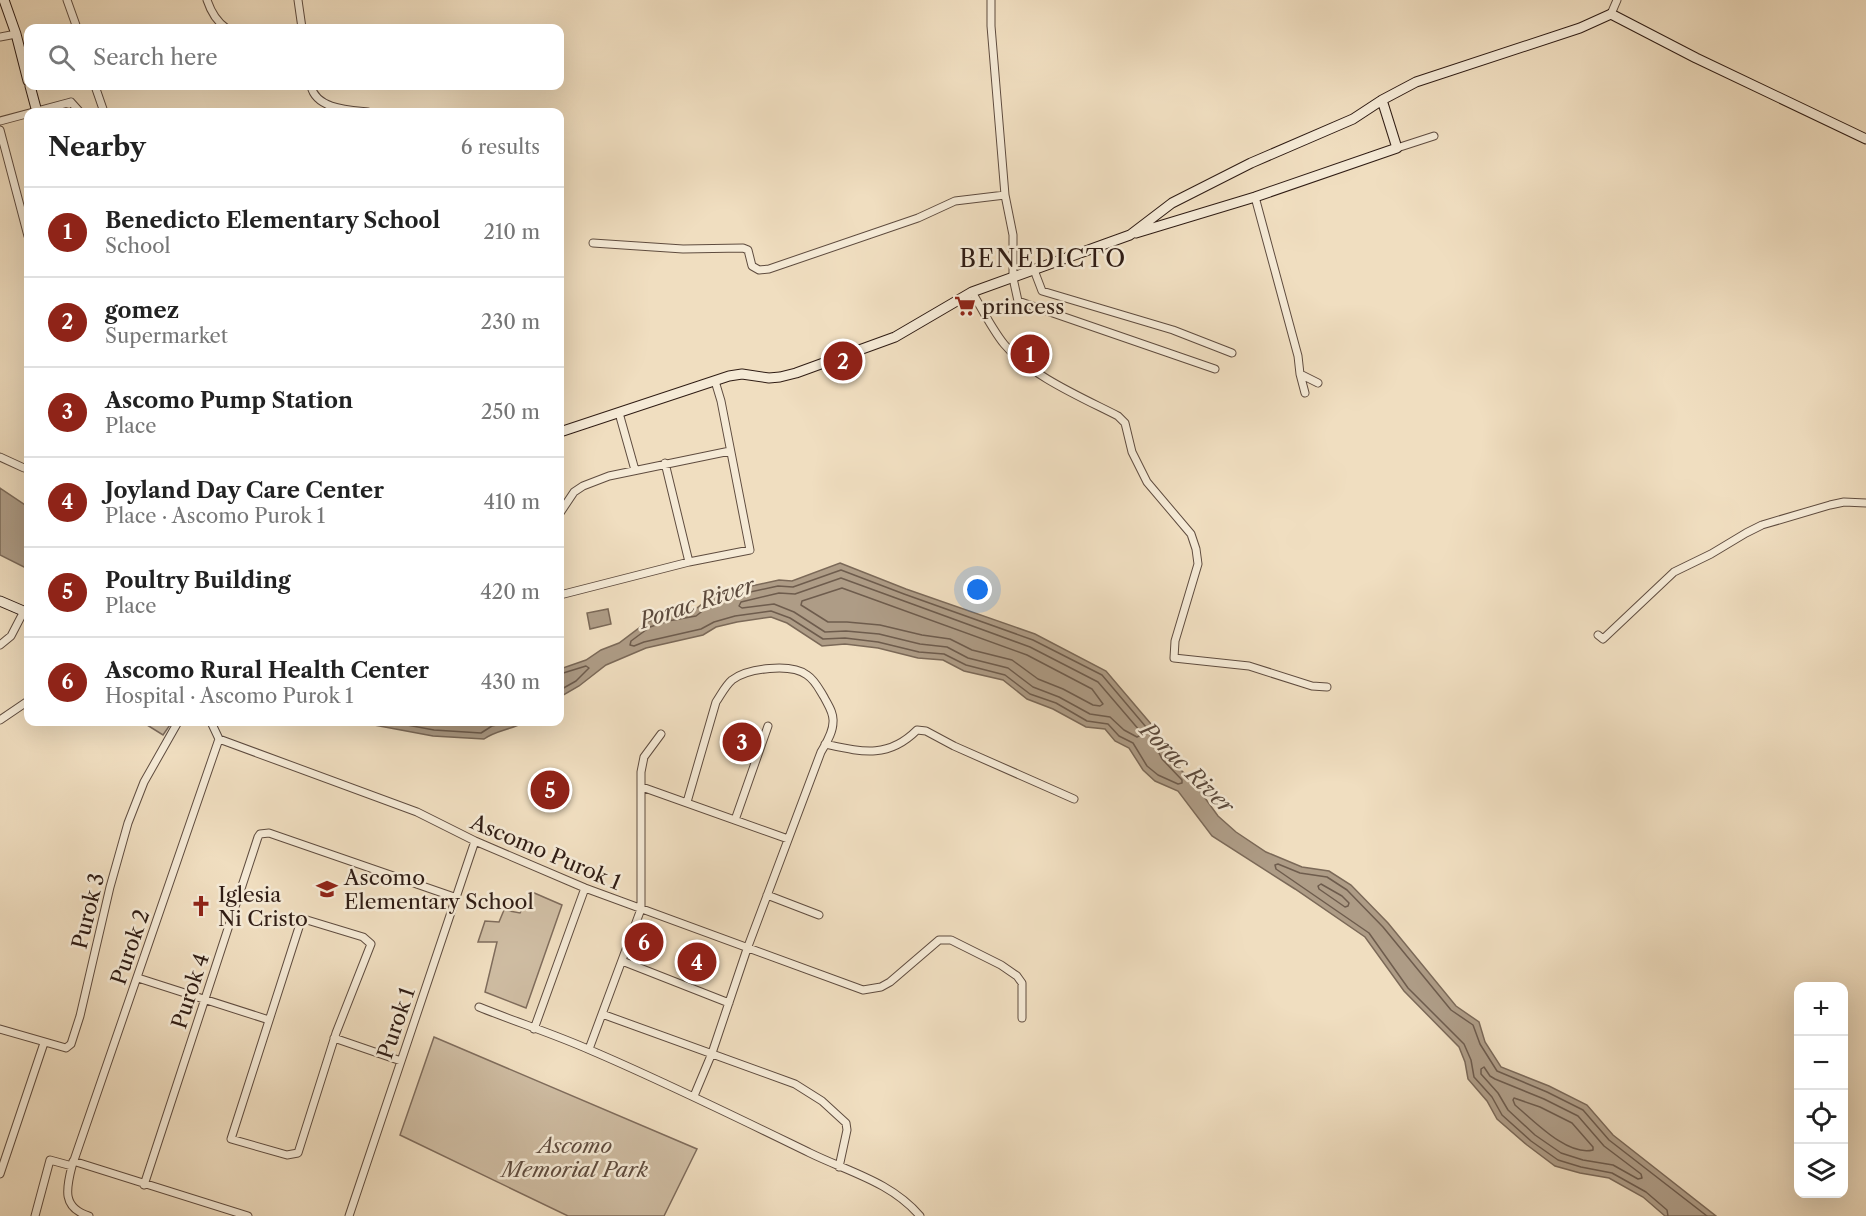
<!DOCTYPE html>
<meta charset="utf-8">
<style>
:root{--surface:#fff;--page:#f6f6f6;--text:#222;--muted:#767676;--line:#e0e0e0;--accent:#8f2418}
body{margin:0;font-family:"Libre Caslon Text",serif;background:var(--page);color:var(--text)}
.controls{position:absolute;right:18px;bottom:18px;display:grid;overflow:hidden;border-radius:12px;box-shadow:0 6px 24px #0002}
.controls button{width:54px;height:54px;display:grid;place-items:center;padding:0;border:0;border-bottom:2px solid var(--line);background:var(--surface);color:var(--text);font:30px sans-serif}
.you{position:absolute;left:978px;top:590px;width:21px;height:21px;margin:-15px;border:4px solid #fff;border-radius:50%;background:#1a73e8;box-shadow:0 0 0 9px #1a73e833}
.badge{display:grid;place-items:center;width:39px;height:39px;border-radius:50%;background:var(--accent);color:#fff;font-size:20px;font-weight:700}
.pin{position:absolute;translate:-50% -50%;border:3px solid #fff;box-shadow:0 2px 6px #0006}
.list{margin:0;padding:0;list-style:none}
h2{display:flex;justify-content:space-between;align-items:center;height:78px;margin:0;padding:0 24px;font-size:26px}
h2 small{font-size:20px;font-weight:400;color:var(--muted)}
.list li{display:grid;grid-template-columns:39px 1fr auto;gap:18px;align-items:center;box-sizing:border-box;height:90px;padding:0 24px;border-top:2px solid var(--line)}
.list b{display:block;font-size:22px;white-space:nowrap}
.list p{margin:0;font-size:20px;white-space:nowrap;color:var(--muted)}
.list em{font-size:20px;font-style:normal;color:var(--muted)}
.icon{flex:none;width:33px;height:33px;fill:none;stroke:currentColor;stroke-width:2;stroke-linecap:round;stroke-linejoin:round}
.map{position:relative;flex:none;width:1866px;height:1216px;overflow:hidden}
.search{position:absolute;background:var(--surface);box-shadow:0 6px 24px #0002;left:24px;top:24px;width:540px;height:66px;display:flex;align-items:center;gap:15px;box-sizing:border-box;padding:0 21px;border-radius:12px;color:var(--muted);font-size:22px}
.panel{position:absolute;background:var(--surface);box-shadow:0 6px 24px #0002;left:24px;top:108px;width:540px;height:618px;border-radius:12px}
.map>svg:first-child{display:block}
.green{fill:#cfbda3;stroke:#7f6c5c;stroke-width:1.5}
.water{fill:#ae9c86;stroke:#7b6958;stroke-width:1.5}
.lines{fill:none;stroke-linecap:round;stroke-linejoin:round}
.shore{stroke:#6e5c4d;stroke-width:1.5}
.street-casing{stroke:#5f4c3f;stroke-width:9}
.secondary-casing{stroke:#2f1c14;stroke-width:11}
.street{stroke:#f5ead6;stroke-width:7}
.secondary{stroke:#f5ead6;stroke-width:9}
.labels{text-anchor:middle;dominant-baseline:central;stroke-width:5;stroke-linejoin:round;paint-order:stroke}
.poi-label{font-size:21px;fill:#2f1c14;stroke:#f5ead6;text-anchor:start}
.street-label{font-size:21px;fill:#2f1c14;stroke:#f5ead6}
.park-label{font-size:21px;font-style:italic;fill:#5f4c3f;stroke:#f5ead6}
.water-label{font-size:22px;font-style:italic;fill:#5b493c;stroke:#f5ead6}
.quarter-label{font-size:24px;letter-spacing:1.5px;fill:#2f1c14;stroke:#f5ead6}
</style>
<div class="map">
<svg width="1866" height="1216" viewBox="0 0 1866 1216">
<rect width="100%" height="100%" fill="#f0dec0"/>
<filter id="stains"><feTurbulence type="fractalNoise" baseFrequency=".00333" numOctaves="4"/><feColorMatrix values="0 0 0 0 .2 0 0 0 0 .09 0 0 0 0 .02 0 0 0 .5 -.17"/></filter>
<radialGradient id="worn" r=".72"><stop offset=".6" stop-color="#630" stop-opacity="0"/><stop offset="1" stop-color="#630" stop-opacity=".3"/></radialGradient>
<path class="green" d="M 149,722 L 172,722 L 163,735 L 147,725 Z
M 532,892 L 562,905 L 526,1008 L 485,992 L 497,942 L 478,942 L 485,921 L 499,922 L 504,910 L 520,913 Z
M 434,1037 L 697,1149 L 664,1216 L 568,1216 L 400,1135 Z"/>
<path class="water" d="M 0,488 L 28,507 L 28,569 L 0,555 Z
M 840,563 L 906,589 L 1035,634 L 1106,671 L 1151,724 L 1167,755 L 1197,787 L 1218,816 L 1236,832 L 1266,852 L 1302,867 L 1329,871 L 1351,885 L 1388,923 L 1456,1006 L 1479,1022 L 1485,1042 L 1501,1067 L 1549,1086 L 1587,1105 L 1613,1135 L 1716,1216 L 1665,1216 L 1643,1197 L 1609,1178 L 1580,1173 L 1555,1166 L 1527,1145 L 1497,1119 L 1487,1101 L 1468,1079 L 1465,1062 L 1459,1047 L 1404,991 L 1365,937 L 1295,889 L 1212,836 L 1178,791 L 1155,781 L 1143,770 L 1129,748 L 1115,741 L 1105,729 L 1086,727 L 1053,709 L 1027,699 L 1003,680 L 964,671 L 943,660 L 918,658 L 878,648 L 845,644 L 822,646 L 787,623 L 771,617 L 737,622 L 716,627 L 703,635 L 646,648 L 606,665 L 579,686 L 560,697 L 560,669 L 586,660 L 601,650 L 619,643 L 647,622 L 667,615 L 693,611 L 715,594 L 779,580 L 792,581 Z
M 608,609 L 611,624 L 590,629 L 587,613 Z
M 358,722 L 524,722 C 511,730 496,730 484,739 L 433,736 Z"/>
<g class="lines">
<path class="shore" d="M 841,570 L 904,594 L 1033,640 L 1102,675 L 1146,727 L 1162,759 L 1182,780 L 1182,783 L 1178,784 L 1158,775 L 1147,766 L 1133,743 L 1119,736 L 1108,724 L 1087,721 L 1056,703 L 1030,694 L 1005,675 L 966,665 L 944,654 L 919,652 L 878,642 L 845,638 L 823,639 L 790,618 L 771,611 L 735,616 L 714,622 L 701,629 L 644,642 L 634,646 L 630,645 L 631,641 L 650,627 L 668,621 L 696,616 L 718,599 L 778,586 L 793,587 Z
M 841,578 L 1030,647 L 1098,682 L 1140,731 L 1141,735 L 1137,737 L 1124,730 L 1110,717 L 1090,714 L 1059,697 L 1033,687 L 1008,668 L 968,658 L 947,647 L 920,644 L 879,634 L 846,631 L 825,632 L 794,612 L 774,604 L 742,608 L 739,606 L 741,602 L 779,593 L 795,594 Z
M 842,588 L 1027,655 L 1092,689 L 1103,704 L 1100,706 L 1093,705 L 1063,689 L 1038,679 L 1012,660 L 972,650 L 950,639 L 922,635 L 880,625 L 847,622 L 828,622 L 801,605 L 802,601 Z
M 560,674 L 586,666 L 589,668 L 576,681 L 560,690
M 391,722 L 434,730 L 481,733 L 492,726 L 511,722
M 1321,884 L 1342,896 L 1349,903 L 1348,906 L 1345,907 L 1319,889 L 1318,886 Z
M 1484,1067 L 1490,1076 L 1495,1079 L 1544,1099 L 1578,1116 L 1604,1146 L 1641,1174 L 1642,1178 L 1638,1179 L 1613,1165 L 1583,1160 L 1561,1153 L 1535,1135 L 1508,1110 L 1498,1093 L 1481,1074 L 1481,1069 Z
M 1514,1098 L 1540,1107 L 1572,1123 L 1593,1147 L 1593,1150 C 1568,1157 1533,1120 1515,1105 L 1513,1100 Z
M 1668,1216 L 1667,1210 L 1646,1192 L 1612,1173 L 1581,1167 L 1558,1160 L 1531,1141 L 1502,1115 L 1492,1097 L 1474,1077 L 1471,1060 L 1464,1044 L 1408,988 L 1369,933 L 1276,869 L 1275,865 L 1278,864 L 1300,873 L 1327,877 L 1347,890 L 1383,927 L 1451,1010 L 1473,1025 L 1480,1044 L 1497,1071 L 1547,1092 L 1583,1110 L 1609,1140 L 1707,1216"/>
<defs>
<path id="street" d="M 67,0 L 77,28
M 207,0 C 211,12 216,21 226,28
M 298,0 L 302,28
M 991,0 L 991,26 L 1005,195 L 1013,235 L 1013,278 L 1018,301 L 1215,369
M 1611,14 L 1617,0
M 0,37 L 16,34
M 95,86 L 104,112
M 311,86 C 316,109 348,110 368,112
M 71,102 L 80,112
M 0,121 L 71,102
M 0,130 L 28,236
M 1397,148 L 1434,136
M 1255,197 L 1298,356 L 1300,374 L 1318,383
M 593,243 L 683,249 L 743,248 L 748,250 L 752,266 L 759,270 L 769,269 L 918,218 L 955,201 L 1005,195
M 1034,270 L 1042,291 L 1173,330 L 1232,353
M 972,292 C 982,309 992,329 1004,344 C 1029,375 1083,398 1118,416 L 1125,423 L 1132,452 L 1147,482 L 1191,534 L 1196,549 L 1198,564 L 1175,641 L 1174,658 L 1249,666 L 1312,686 L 1327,687
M 1300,374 L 1305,393
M 619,413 L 635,470
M 0,457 L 24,468 L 28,468
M 665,463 L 689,562
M 560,513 L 574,492 L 583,486 L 609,476 L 730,451
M 560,595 L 689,562 L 750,550 L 721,401 L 715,381
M 1598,635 L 1603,639 L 1674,572 L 1711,554 L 1746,533 L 1762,525 L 1830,505 L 1844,502 L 1866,503
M 0,645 L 11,636 L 24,611
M 0,720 L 28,701
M 211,722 L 219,739
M 219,739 L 417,812 L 475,841 L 585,888 L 863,990 L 881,987 L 890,982 L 939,940 L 951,940 L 1001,965 L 1017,976 L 1022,983 L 1022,1018
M 825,744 C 862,752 888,759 917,730 L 926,731 L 954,746 L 1074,799
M 642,787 L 788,839
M 687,802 L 716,702 C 721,695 725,686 732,680 C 748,668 791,663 807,675 C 815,680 819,689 824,697 C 828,705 834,713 833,722 C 833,733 826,743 821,752 L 747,949 L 712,1053 L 694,1096
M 735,820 L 768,726
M 767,895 L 819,915
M 307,920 L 363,937 L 371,944 L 336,1033 L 298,1153 L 287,1155 L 231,1139 L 300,924 Z
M 622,961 L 729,1003
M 138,978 L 269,1020
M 479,1007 C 516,1022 554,1034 590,1050 C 665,1082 738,1118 810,1153 C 849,1172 891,1182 920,1216
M 602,1014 L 795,1084 L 822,1101 L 846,1123 L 847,1130 L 839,1167
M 0,1029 L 66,1048 L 71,1044 L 80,1016 L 110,887 L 128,823 L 144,782 L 178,722
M 534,1029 L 585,888
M 334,1038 L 401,1061
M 589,1049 L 641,909 L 641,772 L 644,757 L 661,734
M 73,1161 L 248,1216
M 0,1174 L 44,1043
M 144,1185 L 258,837 L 260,834 L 269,833 L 457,898
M 35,1216 L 50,1160 L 72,1166
M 89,1216 C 62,1208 66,1189 72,1166 L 219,739
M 349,1216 L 475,841"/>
<path id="secondary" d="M 4,0 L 16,34 L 28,81
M 30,86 L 37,112
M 1136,233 L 1255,197 L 1397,148 L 1382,100
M 560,432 L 729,376 L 742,374 L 769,378 L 780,377 L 796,373 L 895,337 L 972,292 L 1130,235 L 1172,203 L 1251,163 L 1353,119 L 1382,100 L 1416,82 L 1580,28 L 1611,14 L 1696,58 L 1866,139
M 0,601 L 28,613"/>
</defs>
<use href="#street" class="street-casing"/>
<use href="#secondary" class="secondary-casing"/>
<use href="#street" class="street"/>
<use href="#secondary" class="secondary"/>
</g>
<defs>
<symbol id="supermarket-bare" viewBox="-9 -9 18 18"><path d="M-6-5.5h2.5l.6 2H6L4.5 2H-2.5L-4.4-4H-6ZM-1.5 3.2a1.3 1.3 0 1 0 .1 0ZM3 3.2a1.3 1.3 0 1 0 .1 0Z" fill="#8f2418" stroke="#f5ead6" stroke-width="2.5" paint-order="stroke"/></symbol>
<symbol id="school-bare" viewBox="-9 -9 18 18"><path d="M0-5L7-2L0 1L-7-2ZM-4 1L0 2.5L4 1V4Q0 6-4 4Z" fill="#8f2418" stroke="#f5ead6" stroke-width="2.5" paint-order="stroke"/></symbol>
<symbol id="church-bare" viewBox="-9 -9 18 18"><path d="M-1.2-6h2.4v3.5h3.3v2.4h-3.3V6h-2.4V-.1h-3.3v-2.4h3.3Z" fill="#8f2418" stroke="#f5ead6" stroke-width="2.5" paint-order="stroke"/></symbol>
</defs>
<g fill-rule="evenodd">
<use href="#supermarket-bare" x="950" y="291" width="30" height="30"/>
<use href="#school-bare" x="312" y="874" width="30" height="30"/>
<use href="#church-bare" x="186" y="891" width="30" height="30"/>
</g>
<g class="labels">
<g class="poi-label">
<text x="982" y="306">princess</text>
<text x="344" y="877">Ascomo<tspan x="344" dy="24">Elementary School</tspan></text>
<text x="218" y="894">Iglesia<tspan x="218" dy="24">Ni Cristo</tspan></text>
</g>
<g class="street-label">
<text transform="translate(546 852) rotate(23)">Ascomo Purok 1</text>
<text transform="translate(88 911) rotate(-76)">Purok 3</text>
<text transform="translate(130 947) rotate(-71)">Purok 2</text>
<text transform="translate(190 991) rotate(-72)">Purok 4</text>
<text transform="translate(396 1023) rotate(-71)">Purok 1</text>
</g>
<g class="park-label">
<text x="575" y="1145">Ascomo<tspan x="575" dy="24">Memorial Park</tspan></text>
</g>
<g class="water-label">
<text transform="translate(697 603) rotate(-18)">Porac River</text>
<text transform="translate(1187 768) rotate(44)">Porac River</text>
</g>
<g class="quarter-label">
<text x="1043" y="258">BENEDICTO</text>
</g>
</g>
<rect width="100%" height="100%" filter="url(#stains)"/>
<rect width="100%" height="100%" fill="url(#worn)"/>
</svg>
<div class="controls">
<button>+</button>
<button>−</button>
<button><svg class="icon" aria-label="locate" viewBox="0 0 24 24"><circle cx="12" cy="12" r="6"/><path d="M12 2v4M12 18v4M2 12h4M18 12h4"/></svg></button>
<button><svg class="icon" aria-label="layers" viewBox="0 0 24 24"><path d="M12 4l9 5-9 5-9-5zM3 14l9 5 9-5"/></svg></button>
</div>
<div class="you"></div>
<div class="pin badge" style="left:1030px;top:354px">1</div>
<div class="pin badge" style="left:843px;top:361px">2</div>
<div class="pin badge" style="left:742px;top:742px">3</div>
<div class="pin badge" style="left:697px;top:962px">4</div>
<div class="pin badge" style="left:550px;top:790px">5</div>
<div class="pin badge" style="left:644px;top:942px">6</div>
<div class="search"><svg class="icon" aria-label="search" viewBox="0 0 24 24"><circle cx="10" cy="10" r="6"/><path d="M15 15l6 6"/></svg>Search here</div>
<section class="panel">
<h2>Nearby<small>6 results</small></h2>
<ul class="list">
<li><span class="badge">1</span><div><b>Benedicto Elementary School</b><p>School</p></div><em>210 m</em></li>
<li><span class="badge">2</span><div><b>gomez</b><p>Supermarket</p></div><em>230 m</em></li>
<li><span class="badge">3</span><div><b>Ascomo Pump Station</b><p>Place</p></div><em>250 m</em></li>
<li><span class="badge">4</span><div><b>Joyland Day Care Center</b><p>Place · Ascomo Purok 1</p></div><em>410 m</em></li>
<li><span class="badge">5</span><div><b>Poultry Building</b><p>Place</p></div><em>420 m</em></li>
<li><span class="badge">6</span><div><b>Ascomo Rural Health Center</b><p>Hospital · Ascomo Purok 1</p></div><em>430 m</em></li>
</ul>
</section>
</div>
